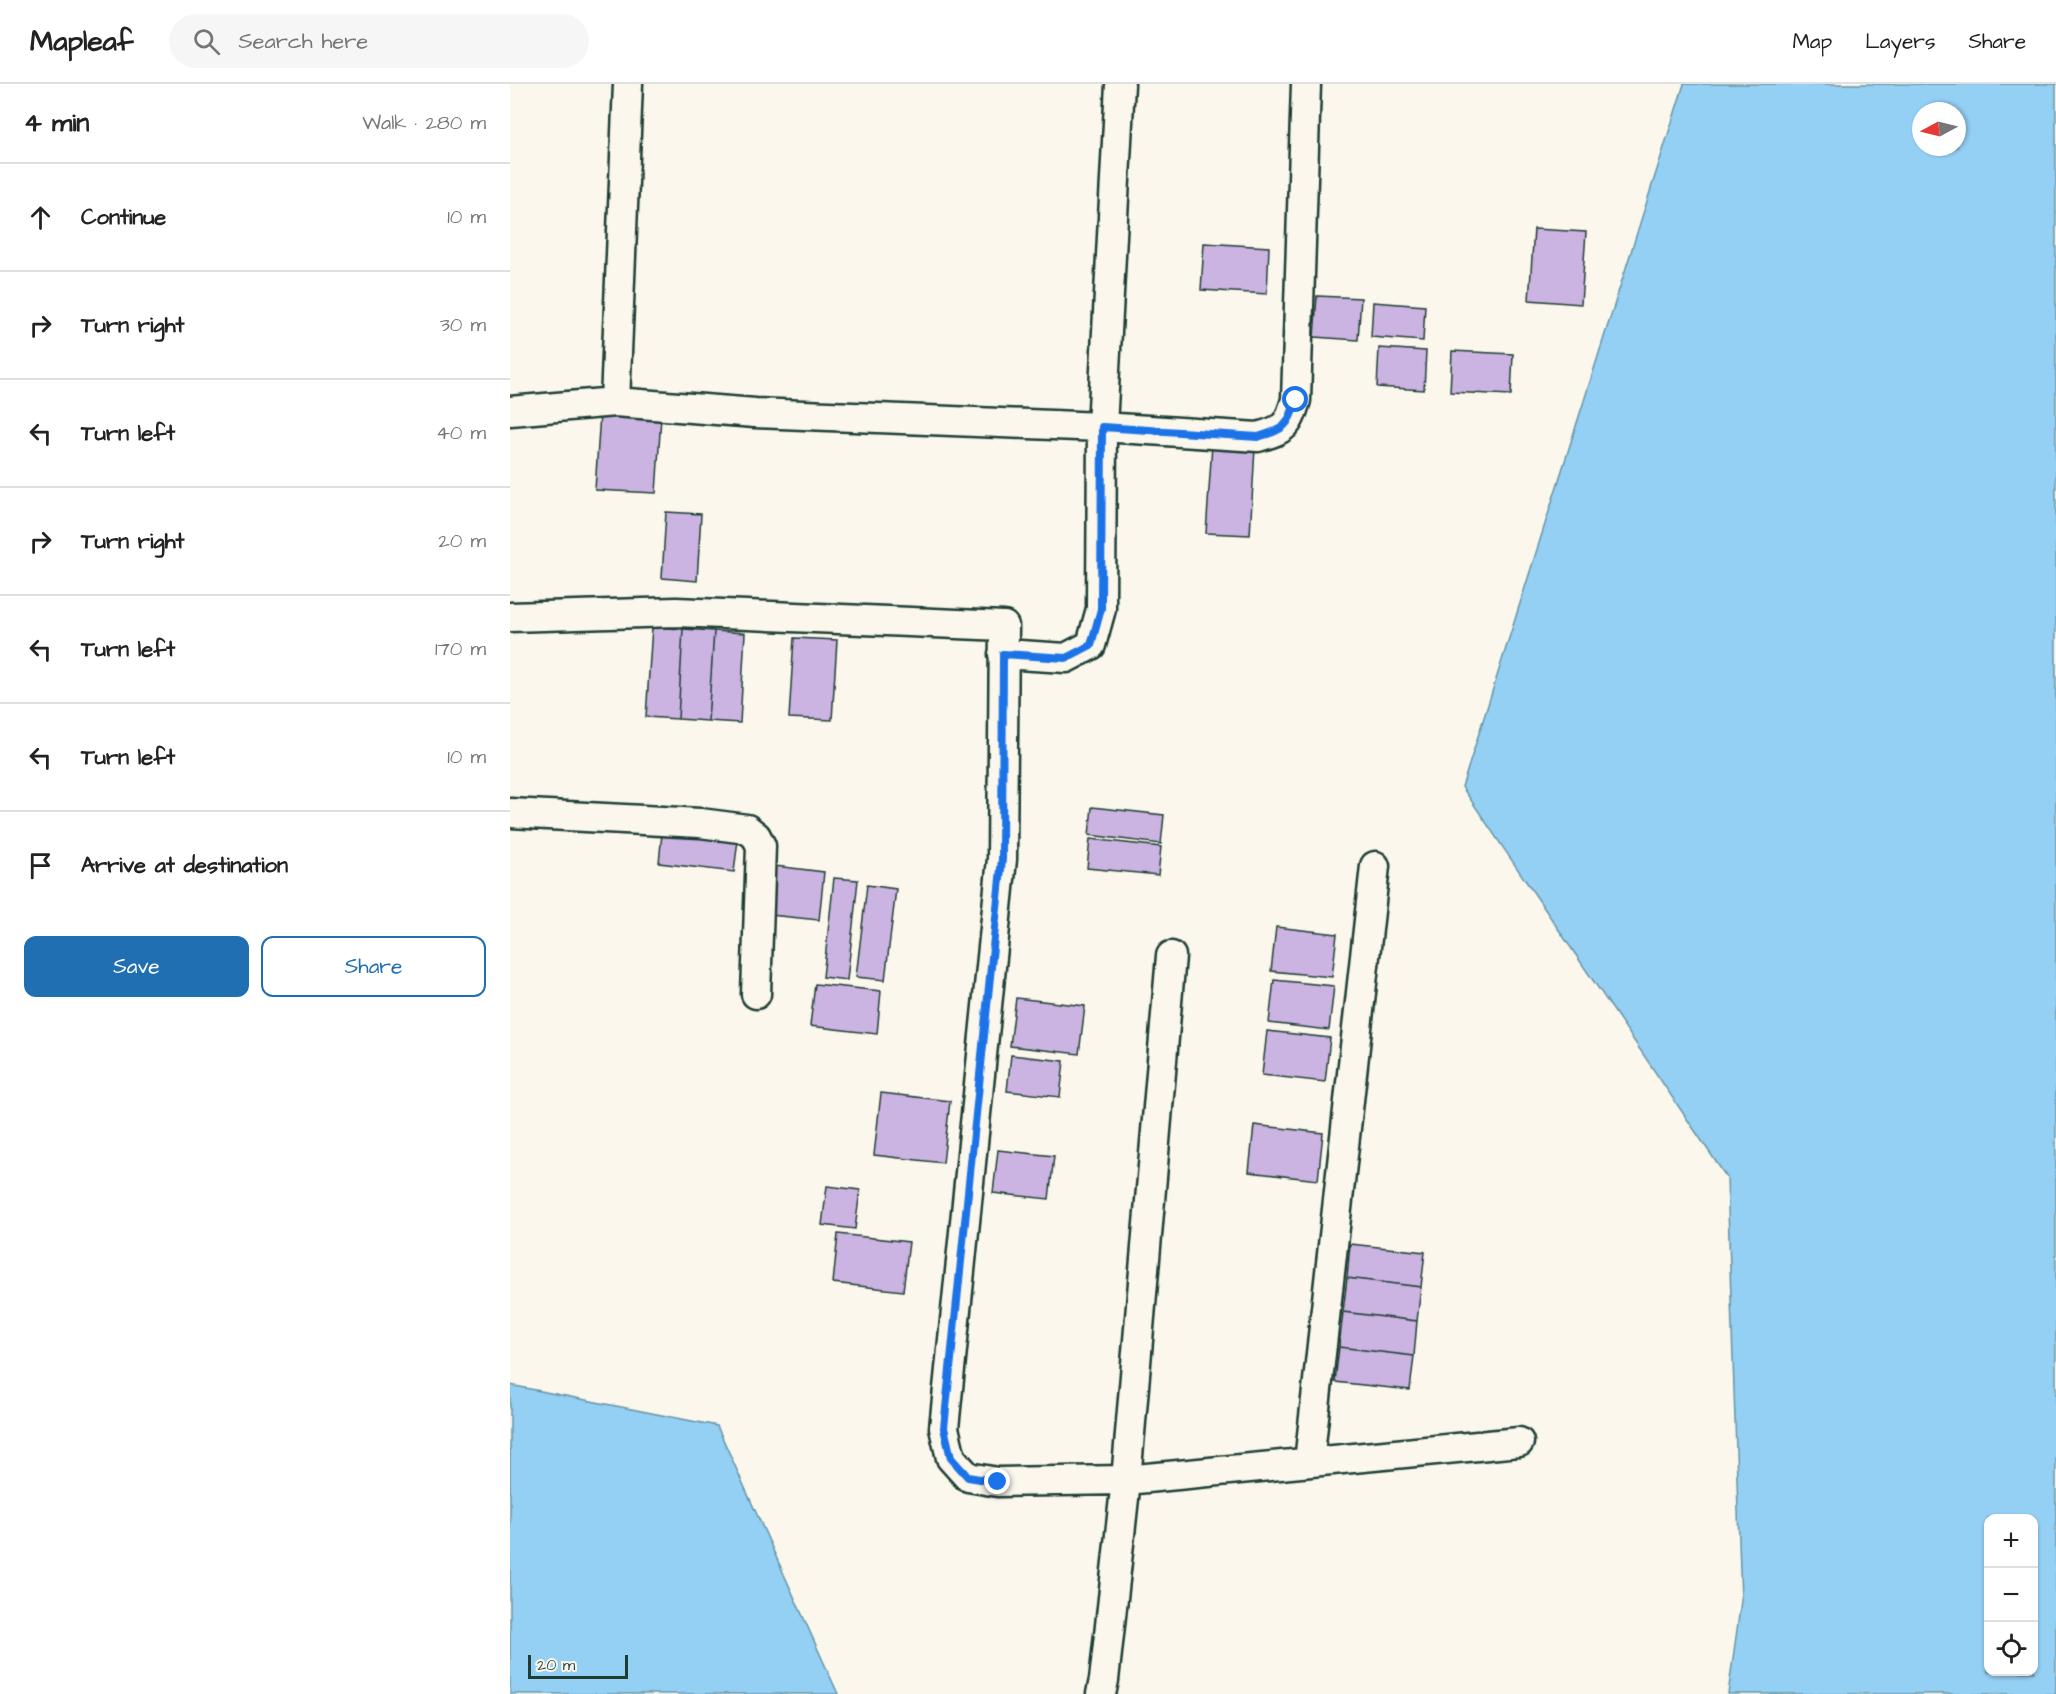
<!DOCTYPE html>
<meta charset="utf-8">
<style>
:root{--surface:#fff;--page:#f6f6f6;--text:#222;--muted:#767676;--line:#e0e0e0;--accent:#1f6fb2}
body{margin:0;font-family:"Architects Daughter",sans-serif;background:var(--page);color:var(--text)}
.controls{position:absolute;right:18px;bottom:18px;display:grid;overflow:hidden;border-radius:12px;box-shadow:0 2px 4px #0004}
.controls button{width:54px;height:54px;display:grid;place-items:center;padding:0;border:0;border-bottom:2px solid var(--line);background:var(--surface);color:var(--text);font:30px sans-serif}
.compass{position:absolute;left:1402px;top:18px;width:54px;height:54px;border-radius:50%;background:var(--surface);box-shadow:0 2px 4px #0004;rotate:263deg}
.scale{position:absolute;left:18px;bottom:15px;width:100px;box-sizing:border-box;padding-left:6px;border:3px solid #1f3d34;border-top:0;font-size:16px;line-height:21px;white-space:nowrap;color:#1f3d34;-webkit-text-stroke:4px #fbf7ec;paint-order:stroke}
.stop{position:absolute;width:18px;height:18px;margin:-14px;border:4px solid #1a73e8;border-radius:50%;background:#fff}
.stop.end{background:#1a73e8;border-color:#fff;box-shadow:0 2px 6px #0008}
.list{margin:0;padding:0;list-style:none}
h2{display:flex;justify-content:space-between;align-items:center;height:78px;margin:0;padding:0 24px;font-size:26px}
h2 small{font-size:20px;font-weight:400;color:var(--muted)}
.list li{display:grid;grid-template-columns:39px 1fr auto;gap:18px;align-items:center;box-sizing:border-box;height:108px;padding:0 24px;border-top:2px solid var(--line)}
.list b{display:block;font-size:22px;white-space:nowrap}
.list em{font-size:20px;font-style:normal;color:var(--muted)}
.actions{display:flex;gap:12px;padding:18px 24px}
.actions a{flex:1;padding:14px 0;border:2px solid var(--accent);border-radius:12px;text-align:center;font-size:21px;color:var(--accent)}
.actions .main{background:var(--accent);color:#fff}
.icon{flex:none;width:33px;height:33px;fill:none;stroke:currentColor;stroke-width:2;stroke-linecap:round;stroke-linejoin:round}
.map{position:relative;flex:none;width:1546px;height:1610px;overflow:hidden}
header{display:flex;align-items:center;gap:36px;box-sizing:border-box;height:84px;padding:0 30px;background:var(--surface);border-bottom:2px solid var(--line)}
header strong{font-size:28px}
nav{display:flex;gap:33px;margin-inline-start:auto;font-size:21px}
.search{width:420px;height:54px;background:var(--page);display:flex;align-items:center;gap:15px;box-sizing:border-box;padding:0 21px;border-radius:33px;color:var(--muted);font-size:22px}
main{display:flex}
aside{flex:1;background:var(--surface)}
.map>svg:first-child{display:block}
.water{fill:#94cff4;stroke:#6595a7;stroke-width:1.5;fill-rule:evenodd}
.building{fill:#cbb3e2;stroke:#1f3d34;stroke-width:1.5}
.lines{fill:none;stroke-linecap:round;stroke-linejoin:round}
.street-casing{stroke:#1f3d34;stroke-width:33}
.street{stroke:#fbf7ec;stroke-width:28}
.route{stroke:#1a73e8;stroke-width:8}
</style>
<header>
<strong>Mapleaf</strong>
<div class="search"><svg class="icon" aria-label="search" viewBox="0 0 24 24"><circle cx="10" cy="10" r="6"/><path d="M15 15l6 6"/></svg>Search here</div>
<nav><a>Map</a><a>Layers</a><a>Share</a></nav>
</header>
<main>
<aside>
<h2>4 min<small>Walk · 280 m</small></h2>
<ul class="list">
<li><svg class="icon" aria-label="ahead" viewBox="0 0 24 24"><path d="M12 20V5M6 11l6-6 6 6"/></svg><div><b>Continue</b></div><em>10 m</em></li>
<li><svg class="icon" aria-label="right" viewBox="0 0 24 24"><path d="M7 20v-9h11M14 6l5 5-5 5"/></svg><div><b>Turn right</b></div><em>30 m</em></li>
<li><svg class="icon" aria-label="left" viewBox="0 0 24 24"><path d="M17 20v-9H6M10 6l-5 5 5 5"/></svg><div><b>Turn left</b></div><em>40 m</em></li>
<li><svg class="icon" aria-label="right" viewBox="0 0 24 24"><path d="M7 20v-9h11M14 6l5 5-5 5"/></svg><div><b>Turn right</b></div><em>20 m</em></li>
<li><svg class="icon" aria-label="left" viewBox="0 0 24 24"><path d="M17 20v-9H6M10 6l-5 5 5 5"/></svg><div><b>Turn left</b></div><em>170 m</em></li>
<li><svg class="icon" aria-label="left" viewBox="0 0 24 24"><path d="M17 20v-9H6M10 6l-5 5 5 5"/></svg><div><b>Turn left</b></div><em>10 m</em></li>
<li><svg class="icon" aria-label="arrive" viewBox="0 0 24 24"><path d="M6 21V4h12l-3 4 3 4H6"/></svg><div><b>Arrive at destination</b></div></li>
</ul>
<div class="actions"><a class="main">Save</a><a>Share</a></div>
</aside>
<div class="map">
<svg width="1546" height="1610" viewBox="0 0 1546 1610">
<rect width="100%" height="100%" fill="#fbf7ec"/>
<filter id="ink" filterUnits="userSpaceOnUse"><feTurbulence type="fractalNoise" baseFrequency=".0167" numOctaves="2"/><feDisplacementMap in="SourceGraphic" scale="12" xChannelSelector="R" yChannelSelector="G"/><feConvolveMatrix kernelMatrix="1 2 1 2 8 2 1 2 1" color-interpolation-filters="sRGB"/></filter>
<g filter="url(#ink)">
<path class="water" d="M 1174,0 L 1546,0 L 1546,1610 L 1218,1610 L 1231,1517 L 1217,1094 L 952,703 ZM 1411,27 L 1447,27 L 1447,63 L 1411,63 ZM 1478,1434 L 1524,1434 L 1524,1588 L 1478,1588 Z
M 0,1301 L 207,1342 L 328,1610 L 0,1610 Z"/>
<path class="building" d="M 1024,145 L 1076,148 L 1071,220 L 1019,216 Z
M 694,159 L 759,163 L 757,210 L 691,206 Z
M 807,212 L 851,214 L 848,256 L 804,253 Z
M 863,218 L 915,222 L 913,257 L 861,253 Z
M 869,264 L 916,267 L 914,306 L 867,303 Z
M 942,267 L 1003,270 L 1001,311 L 940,308 Z
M 90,329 L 151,333 L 146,409 L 85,406 Z
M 702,361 L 745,364 L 740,451 L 696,449 Z
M 156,428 L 191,430 L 187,497 L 152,494 Z
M 142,543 L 173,545 L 168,635 L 136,633 Z
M 173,545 L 204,547 L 198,637 L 168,635 Z
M 204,547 L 235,549 L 230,639 L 198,637 Z
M 284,554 L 327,556 L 322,636 L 279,634 Z
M 582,723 L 654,731 L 651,760 L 579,751 Z
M 153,739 L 229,747 L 224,788 L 149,779 Z
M 580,755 L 651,763 L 648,791 L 577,784 Z
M 265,782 L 314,788 L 309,836 L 260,831 Z
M 324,794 L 348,796 L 337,896 L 313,893 Z
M 357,801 L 386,805 L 375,896 L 346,893 Z
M 766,843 L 827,850 L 822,893 L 761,887 Z
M 764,896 L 824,902 L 819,946 L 759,939 Z
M 305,900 L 371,907 L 367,950 L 300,942 Z
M 506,914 L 575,922 L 569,970 L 500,962 Z
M 757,947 L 820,954 L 815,998 L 752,991 Z
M 501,971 L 554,977 L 550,1013 L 497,1007 Z
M 371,1009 L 440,1017 L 433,1079 L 364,1071 Z
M 744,1041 L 813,1049 L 808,1096 L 739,1088 Z
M 488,1066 L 544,1072 L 539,1115 L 483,1109 Z
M 317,1102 L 350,1106 L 345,1145 L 312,1141 Z
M 328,1150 L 399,1158 L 393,1207 L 323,1199 Z
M 840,1160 L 915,1168 L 911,1203 L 837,1194 Z
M 837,1194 L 911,1203 L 907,1237 L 833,1228 Z
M 833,1228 L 907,1237 L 904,1272 L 829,1263 Z
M 829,1263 L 904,1272 L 900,1306 L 825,1298 Z"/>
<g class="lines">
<defs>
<path id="street" d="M 105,318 L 118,0
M 0,327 L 105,318 L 245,329 L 592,343 L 748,353 C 775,345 778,343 786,316 L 796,0
M 0,533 L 166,528 L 494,542 L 492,775 L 434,1344 L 441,1374 L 458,1393 L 488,1398 L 616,1396 L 1009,1358
M 493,570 L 556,574 L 581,561 L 591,525 L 592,343 L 610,0
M 0,729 L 190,739 L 237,745 L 246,752 L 251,762 L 246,910
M 799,1378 L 865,782
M 591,1610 L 594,1596 L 616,1396 L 661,872"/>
</defs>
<use href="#street" class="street-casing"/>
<use href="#street" class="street"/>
</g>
</g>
<g class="lines" filter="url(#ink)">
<path class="route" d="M 488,1398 L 458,1393 L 441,1374 L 434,1344 L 492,775 L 493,570 L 556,574 L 581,561 L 591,525 L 592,343 L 748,353 C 775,345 778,343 786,316"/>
</g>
</svg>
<div class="controls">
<button>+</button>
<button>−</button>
<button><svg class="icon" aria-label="locate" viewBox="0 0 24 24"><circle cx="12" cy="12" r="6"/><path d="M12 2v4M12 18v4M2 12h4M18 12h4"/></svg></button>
</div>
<svg class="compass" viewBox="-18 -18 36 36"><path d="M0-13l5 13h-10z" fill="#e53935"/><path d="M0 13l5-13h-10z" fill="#767676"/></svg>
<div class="scale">20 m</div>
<div class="stop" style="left:786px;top:316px"></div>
<div class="stop end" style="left:488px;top:1398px"></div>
</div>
</main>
